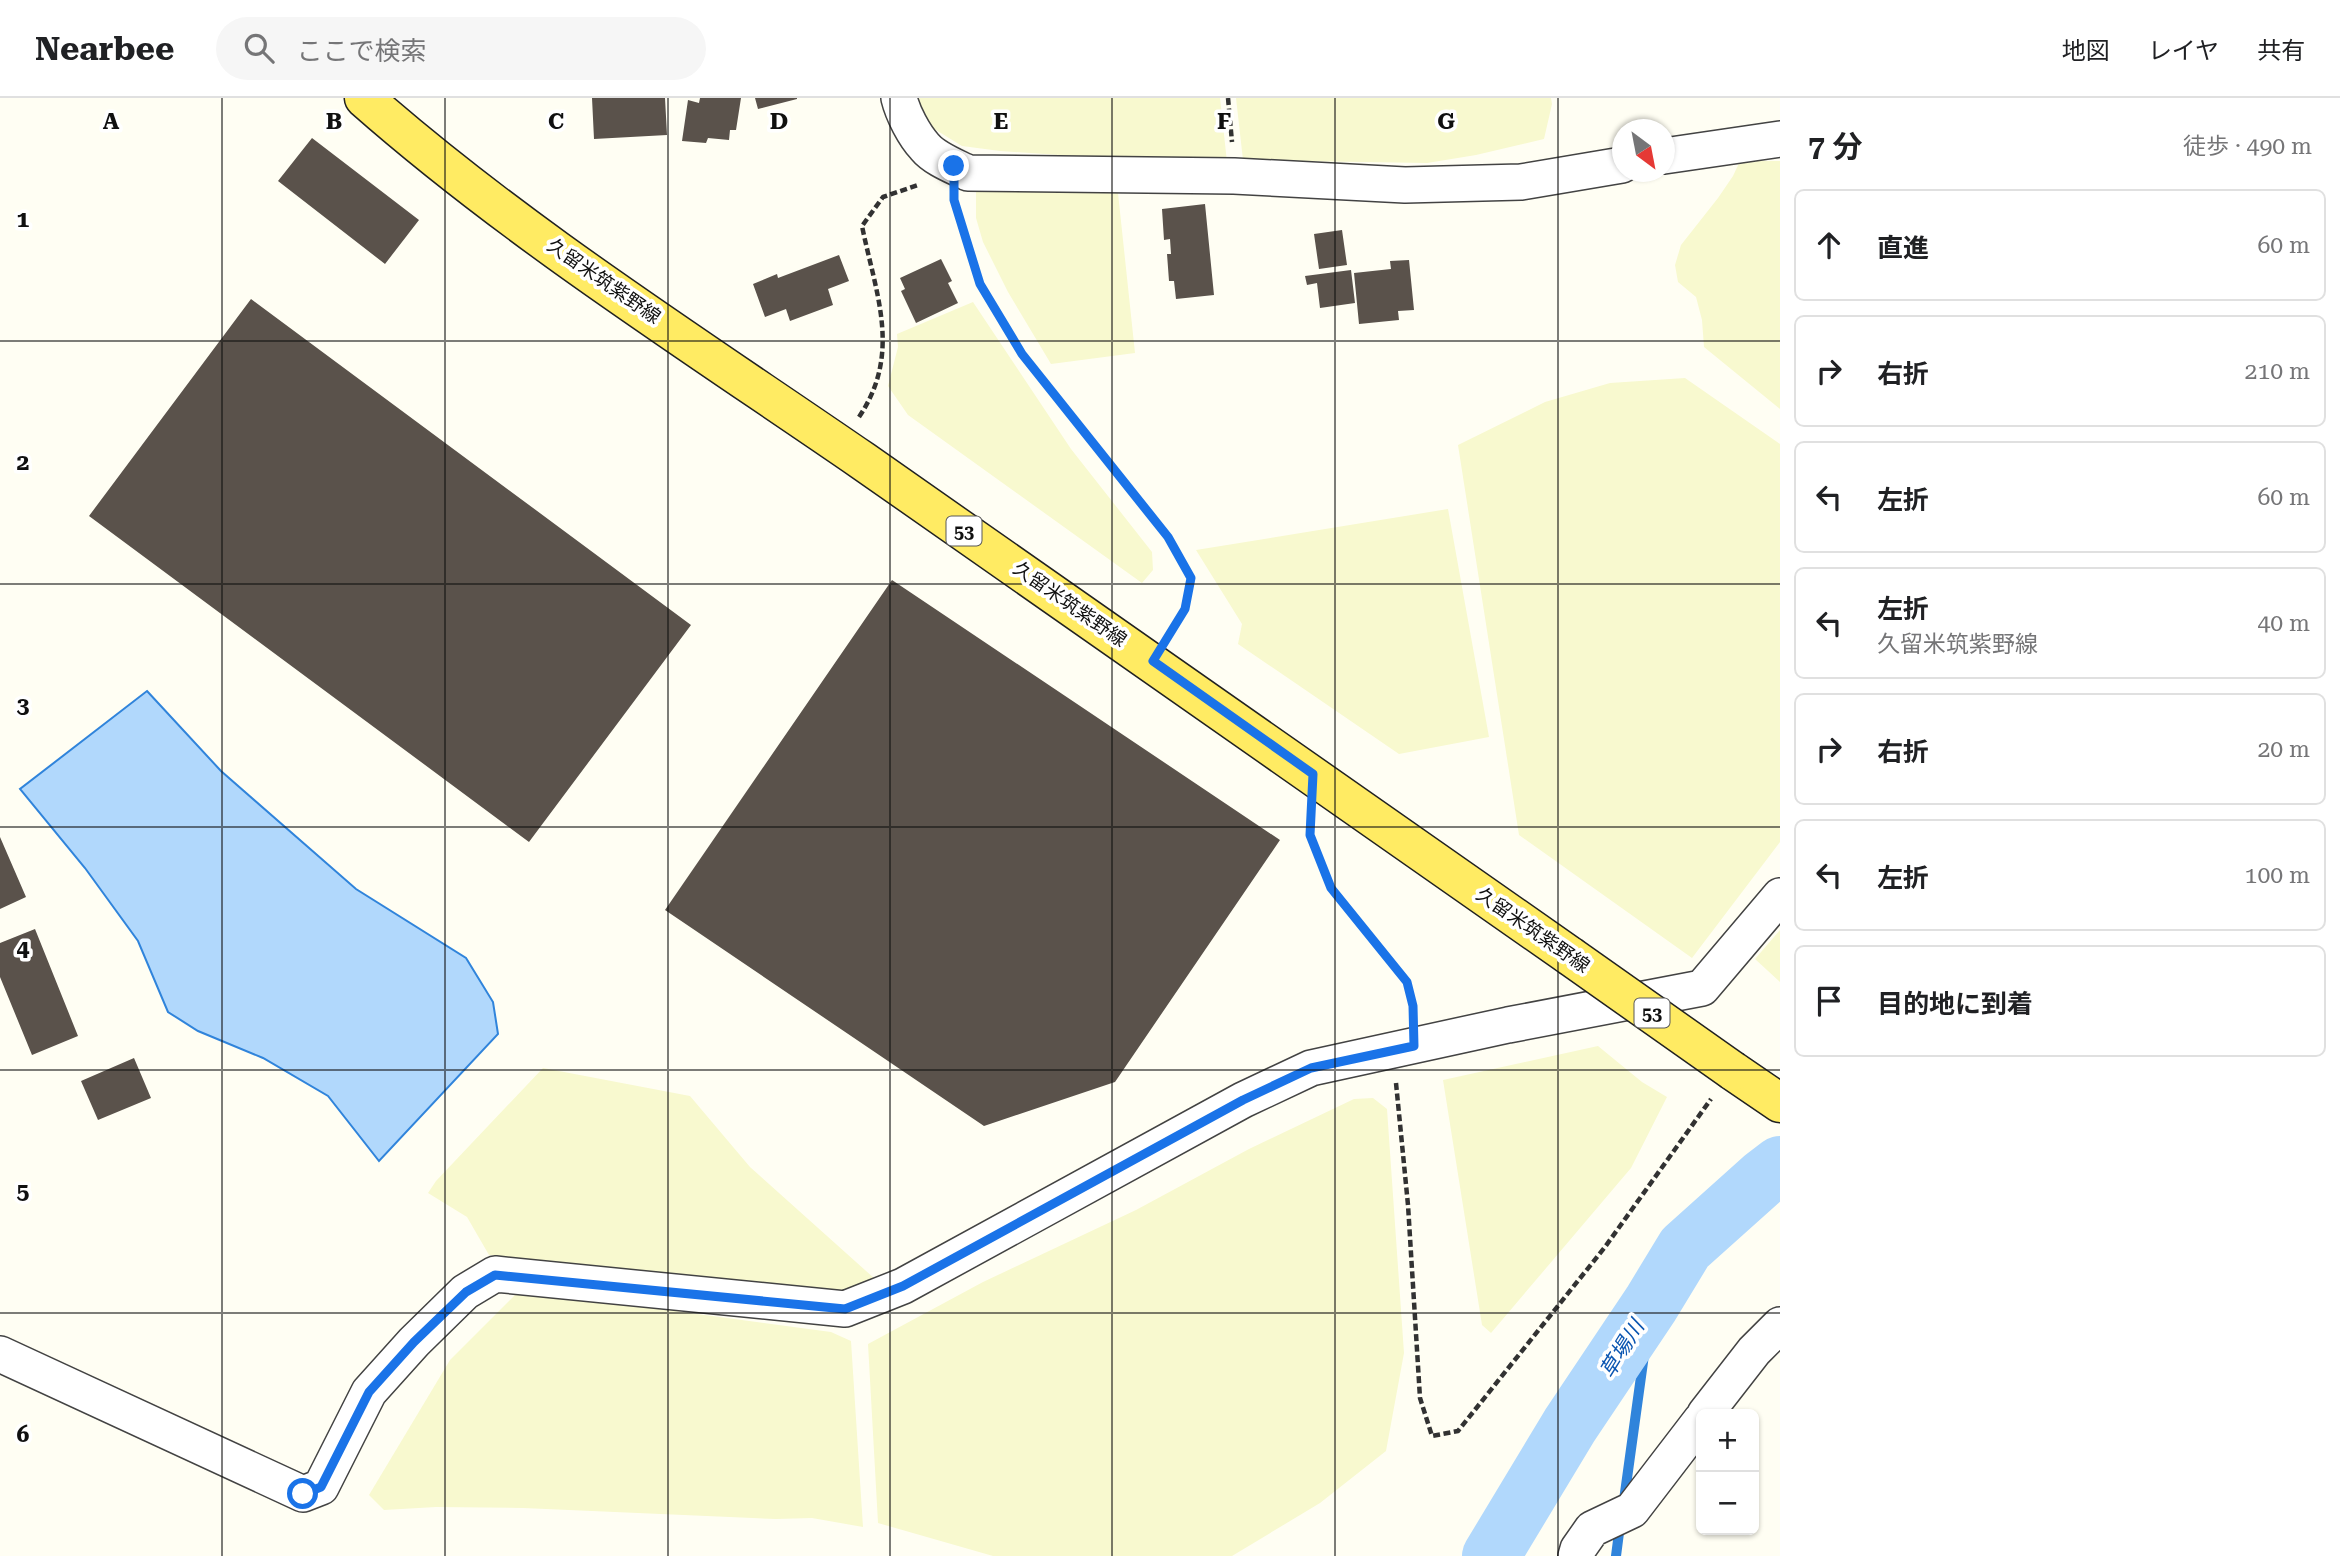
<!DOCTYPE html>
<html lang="ja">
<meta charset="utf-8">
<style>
:root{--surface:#fff;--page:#f6f6f6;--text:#202124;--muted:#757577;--line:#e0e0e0}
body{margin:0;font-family:"Roboto Serif","Noto Sans JP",serif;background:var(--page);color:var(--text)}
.controls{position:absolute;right:21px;bottom:21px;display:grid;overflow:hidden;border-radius:10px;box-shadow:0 2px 5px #0004}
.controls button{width:63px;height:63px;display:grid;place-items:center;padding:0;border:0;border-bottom:2px solid var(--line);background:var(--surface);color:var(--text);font:35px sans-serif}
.compass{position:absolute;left:1612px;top:21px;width:63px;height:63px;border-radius:50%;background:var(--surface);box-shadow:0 2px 5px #0004;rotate:148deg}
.stop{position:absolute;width:21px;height:21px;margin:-16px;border:5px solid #1a73e8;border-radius:50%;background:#fff}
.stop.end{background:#1a73e8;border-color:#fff;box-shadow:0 2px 7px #0008}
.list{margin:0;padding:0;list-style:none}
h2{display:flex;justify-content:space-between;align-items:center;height:91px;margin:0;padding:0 28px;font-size:30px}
h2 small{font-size:23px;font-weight:400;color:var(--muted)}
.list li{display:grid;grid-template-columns:46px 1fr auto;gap:21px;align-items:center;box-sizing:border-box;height:112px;margin:0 14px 14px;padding:0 14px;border:2px solid var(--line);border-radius:10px}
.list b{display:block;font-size:26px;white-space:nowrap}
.list p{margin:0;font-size:23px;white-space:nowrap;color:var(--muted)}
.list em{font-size:23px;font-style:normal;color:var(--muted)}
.icon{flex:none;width:38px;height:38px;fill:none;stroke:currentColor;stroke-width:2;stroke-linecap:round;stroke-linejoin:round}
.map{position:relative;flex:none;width:1780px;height:1458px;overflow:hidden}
header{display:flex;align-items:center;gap:42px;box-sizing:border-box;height:98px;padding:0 35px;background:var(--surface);border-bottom:2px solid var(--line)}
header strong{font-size:33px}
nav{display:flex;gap:38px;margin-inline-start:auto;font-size:24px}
.search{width:490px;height:63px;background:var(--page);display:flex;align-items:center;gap:18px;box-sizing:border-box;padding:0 24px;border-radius:38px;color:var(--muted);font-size:26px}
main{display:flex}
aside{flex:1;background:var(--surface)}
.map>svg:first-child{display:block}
.farmland{fill:#f8f9cf}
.water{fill:#b1d8fc;stroke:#3084db;stroke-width:2}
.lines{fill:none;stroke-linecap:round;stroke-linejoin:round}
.stream{stroke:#3084db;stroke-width:10}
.river{stroke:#b1d8fc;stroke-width:58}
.building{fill:#5a524b}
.street-casing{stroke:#434343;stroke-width:38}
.primary-casing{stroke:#212121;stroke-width:41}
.path{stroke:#323232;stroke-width:4.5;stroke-dasharray:7 3.5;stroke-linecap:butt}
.street{stroke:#fff;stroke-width:35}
.primary{stroke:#ffeb63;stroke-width:38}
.primary-bridge-casing{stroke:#212121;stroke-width:41;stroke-linecap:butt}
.primary-bridge{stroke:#ffeb63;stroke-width:38}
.route{stroke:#1a73e8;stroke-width:9}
.grid{fill:none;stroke:#101010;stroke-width:2;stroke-opacity:0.55}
.labels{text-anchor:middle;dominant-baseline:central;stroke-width:7;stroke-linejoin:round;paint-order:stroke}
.shield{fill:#fff;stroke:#585858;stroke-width:2}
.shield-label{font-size:18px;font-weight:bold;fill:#101010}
.street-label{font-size:19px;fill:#101010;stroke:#fff}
.water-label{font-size:21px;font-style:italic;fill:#0a55b1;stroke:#fff}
.grid-label{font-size:23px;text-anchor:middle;font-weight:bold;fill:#101010;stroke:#fff;stroke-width:7;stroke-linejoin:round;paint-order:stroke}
</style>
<header>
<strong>Nearbee</strong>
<div class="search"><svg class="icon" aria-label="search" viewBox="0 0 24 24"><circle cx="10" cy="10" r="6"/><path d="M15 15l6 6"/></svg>ここで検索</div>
<nav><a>地図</a><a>レイヤ</a><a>共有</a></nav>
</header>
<main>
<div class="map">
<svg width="1780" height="1458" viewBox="0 0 1780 1458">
<rect width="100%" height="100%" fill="#fffef3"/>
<path class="farmland" d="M 913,0 L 1220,0 L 1227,64 L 1118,61 L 1000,53 L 962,48 L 931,29 Z
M 1236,0 L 1551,0 L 1552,6 L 1544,41 L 1476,57 L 1427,65 L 1243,62 Z
M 1740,63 L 1780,63 L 1780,311 L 1704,249 L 1702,222 L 1696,199 L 1678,184 L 1675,167 L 1681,147 L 1718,100 L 1733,78 Z
M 976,90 L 1118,95 L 1135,255 L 1051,266 L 1008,194 L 983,144 L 976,120 Z
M 973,204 L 1071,351 L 1152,454 L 1153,472 L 1142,485 L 908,317 L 888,288 L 898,249 L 897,236 Z
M 1685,280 L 1780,346 L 1780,744 L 1692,860 L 1519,737 L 1458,347 L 1545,304 L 1610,285 Z
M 1448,411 L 1489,639 L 1399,656 L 1238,546 L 1242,526 L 1196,452 Z
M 1780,832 L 1780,884 L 1755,861 Z
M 1598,948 L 1642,984 L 1667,999 L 1631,1070 L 1491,1235 L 1482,1227 L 1443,982 Z
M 543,970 L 690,998 L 750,1069 L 875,1181 L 842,1195 L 489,1157 L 467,1119 L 428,1095 L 436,1083 Z
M 1373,1000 L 1387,1011 L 1404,1255 L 1386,1353 L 1320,1405 L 1232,1458 L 993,1458 L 878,1425 L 868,1246 L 983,1184 L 1136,1112 L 1249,1051 L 1354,1001 Z
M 520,1192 L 831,1234 L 851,1243 L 863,1429 L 812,1420 L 776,1421 L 523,1410 L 436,1409 L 384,1412 L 369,1397 L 450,1262 Z"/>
<path class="water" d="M 147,593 L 221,673 L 356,791 L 466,860 L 493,904 L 498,936 L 379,1063 L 328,998 L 263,960 L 198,933 L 168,914 L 138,843 L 85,770 L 20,691 Z"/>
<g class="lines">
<path class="stream" d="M 1624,1402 L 1651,1206
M 1616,1458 L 1620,1427"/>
<path class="river" d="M 1491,1458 L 1570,1327 L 1651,1206 L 1685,1150 L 1763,1080 L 1780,1067"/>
</g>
<path class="building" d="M 592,0 L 665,0 L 667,37 L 594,41 Z
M 700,0 L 741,0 L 736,32 L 730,32 L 729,42 L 708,40 L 706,45 L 682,43 L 688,2 L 699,5 Z
M 755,0 L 797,0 L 797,1 L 758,11 Z
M 312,40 L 419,122 L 385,166 L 278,83 Z
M 1205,106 L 1214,197 L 1176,201 L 1174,183 L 1169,183 L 1167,156 L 1171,156 L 1170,141 L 1164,142 L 1162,111 Z
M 1342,132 L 1347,167 L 1319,171 L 1314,136 Z
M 839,157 L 849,183 L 828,191 L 833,207 L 790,223 L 786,211 L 765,219 L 753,186 L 777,176 L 778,180 Z
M 941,161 L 952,183 L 948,185 L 958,205 L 916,225 L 901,193 L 905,191 L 900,180 Z
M 1409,162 L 1414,212 L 1398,213 L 1399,222 L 1359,226 L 1354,175 L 1391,171 L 1390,163 Z
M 1351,172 L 1355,205 L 1320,210 L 1317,185 L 1307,187 L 1305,178 Z
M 251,201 L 691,527 L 529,744 L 89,418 Z
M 892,482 L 1280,742 L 1115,984 L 984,1028 L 665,812 Z
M 0,739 L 26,799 L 0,811 Z
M 35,831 L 78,938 L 32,957 L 0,879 L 0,845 Z
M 134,960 L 151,1000 L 98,1022 L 81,983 Z"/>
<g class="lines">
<defs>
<path id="street" d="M 899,0 C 903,16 914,37 925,49 C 935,61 954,68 968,75 L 1234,78 L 1405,87 L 1521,84 L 1622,67
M 1664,58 L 1780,41
M 0,1256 L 303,1396 L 321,1389 L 369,1294 L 414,1244 L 465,1194 L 495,1176 L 845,1211 L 903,1188 L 1243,1002 L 1311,970 L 1508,927 L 1702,890 L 1780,798
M 1705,1316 L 1754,1253 L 1780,1227
M 1576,1458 L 1578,1451 L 1592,1431 L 1632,1412 L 1701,1322"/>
<path id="primary" d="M 364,0 C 516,134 696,248 863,363 C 1100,527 1336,692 1570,858
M 1733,973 L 1780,1005"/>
</defs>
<use href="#street" class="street-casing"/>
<use href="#primary" class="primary-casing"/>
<path class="path" d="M 1228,0 L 1232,44
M 955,104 L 980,186 L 1022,256 L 1168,439 L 1191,480 L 1186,511 L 1170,536
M 859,319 C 902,255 876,197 862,128 L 883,99 L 918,87
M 1311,719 L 1310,737 L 1331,790 L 1407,884 L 1413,916
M 1396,985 L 1408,1107 L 1420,1300 L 1432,1338 L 1458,1333 L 1605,1149 L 1711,1001"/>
<use href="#street" class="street"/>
<use href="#primary" class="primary"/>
<defs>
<path id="primary-bridge" d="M 1570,858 L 1733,973"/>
</defs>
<use href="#primary-bridge" class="primary-bridge-casing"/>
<use href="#primary-bridge" class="primary-bridge"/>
</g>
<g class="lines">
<path class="route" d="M 303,1396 L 321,1389 L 369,1294 L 414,1244 L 466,1194 L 495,1177 L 845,1211 L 903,1188 L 1243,1002 L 1311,970 L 1414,948 L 1413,908 L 1407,884 L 1331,790 L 1310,737 L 1313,676 L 1153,563 L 1185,511 L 1191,480 L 1168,439 L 1022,256 L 980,186 L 954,102 L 954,68"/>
</g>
<path class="grid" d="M 222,0 L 222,1458M 445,0 L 445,1458M 668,0 L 668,1458M 890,0 L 890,1458M 1112,0 L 1112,1458M 1335,0 L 1335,1458M 1558,0 L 1558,1458M 0,243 L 1780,243M 0,486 L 1780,486M 0,729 L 1780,729M 0,972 L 1780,972M 0,1215 L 1780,1215"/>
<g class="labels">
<g class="shield">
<rect x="946.5" y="418.5" width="35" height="29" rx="5"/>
<rect x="1634.5" y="900.5" width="35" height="29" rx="5"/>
</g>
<g class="shield-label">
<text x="964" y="433">53</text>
<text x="1652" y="915">53</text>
</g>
<g class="street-label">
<text transform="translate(604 183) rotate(35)">久留米筑紫野線</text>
<text transform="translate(1070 506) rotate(35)">久留米筑紫野線</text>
<text transform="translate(1533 832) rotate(35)">久留米筑紫野線</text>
</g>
<g class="water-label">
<text transform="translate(1622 1251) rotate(-58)">草場川</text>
</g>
</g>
<g class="grid-label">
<text x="111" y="31">A</text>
<text x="334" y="31">B</text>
<text x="556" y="31">C</text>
<text x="779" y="31">D</text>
<text x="1001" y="31">E</text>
<text x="1224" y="31">F</text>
<text x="1446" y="31">G</text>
<text x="23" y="129">1</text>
<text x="23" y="372">2</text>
<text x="23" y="615">3</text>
<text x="23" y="858">4</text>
<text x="23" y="1101">5</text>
<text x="23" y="1344">6</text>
</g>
</svg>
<div class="controls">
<button>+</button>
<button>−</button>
</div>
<svg class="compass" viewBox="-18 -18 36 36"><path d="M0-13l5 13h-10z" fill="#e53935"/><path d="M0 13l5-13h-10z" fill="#757577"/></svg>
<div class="stop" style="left:303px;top:1396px"></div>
<div class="stop end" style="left:954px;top:68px"></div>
</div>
<aside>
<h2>7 分<small>徒歩 · 490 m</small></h2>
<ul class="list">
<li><svg class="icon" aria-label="ahead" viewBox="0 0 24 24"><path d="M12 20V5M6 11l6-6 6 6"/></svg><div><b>直進</b></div><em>60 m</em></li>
<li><svg class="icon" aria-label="right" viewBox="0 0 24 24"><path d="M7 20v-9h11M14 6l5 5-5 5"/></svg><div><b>右折</b></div><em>210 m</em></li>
<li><svg class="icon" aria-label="left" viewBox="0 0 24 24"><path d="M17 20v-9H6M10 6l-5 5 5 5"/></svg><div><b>左折</b></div><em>60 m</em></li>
<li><svg class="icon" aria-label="left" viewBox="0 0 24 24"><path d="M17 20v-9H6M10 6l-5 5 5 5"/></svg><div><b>左折</b><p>久留米筑紫野線</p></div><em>40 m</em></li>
<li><svg class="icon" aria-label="right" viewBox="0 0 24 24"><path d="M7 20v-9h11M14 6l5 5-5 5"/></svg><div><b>右折</b></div><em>20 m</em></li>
<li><svg class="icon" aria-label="left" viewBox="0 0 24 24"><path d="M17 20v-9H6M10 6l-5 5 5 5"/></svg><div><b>左折</b></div><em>100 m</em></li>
<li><svg class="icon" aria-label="arrive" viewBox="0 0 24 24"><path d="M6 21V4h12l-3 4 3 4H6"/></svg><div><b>目的地に到着</b></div></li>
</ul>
</aside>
</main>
